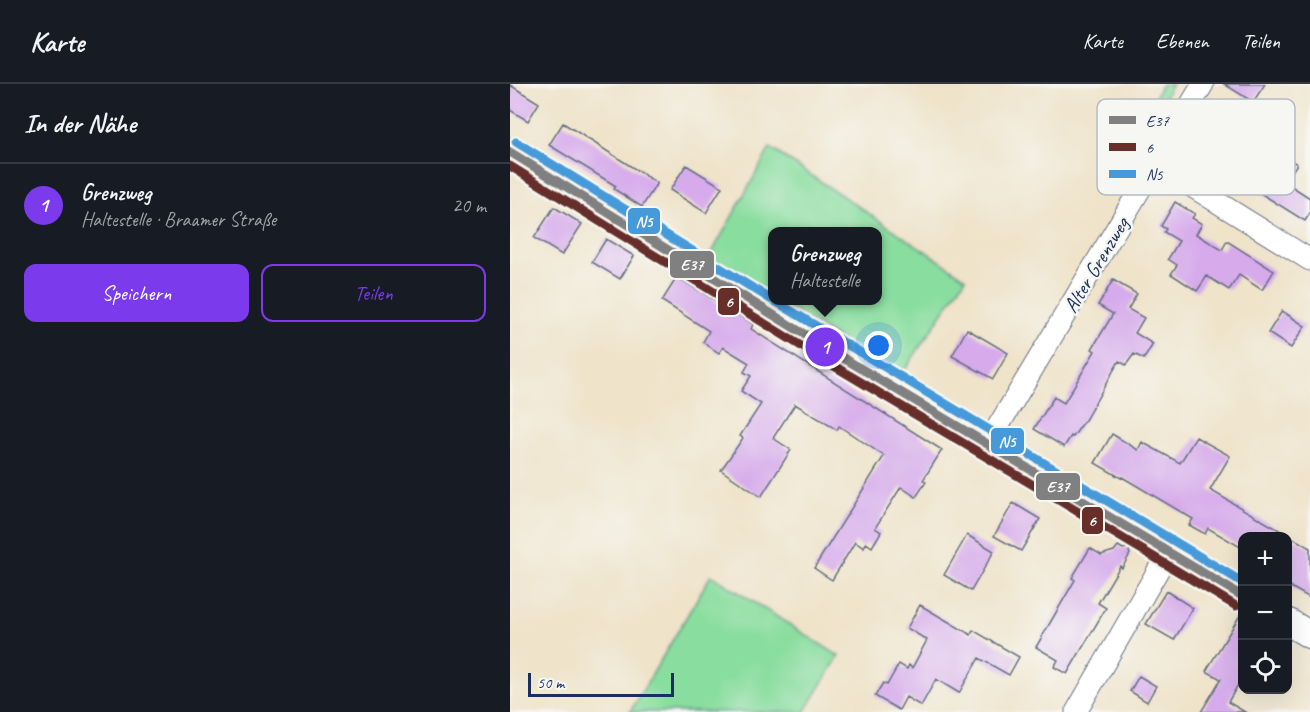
<!DOCTYPE html>
<html lang="de">
<meta charset="utf-8">
<style>
:root{--surface:#171b24;--page:#20242c;--text:#f1f3f6;--muted:#9ea1a6;--line:#363941;--accent:#7c3aed}
body{margin:0;font-family:Caveat,sans-serif;background:var(--page);color:var(--text)}
.controls{position:absolute;right:18px;bottom:18px;display:grid;overflow:hidden;border-radius:12px;box-shadow:0 6px 24px #0002}
.controls button{width:54px;height:54px;display:grid;place-items:center;padding:0;border:0;border-bottom:2px solid var(--line);background:var(--surface);color:var(--text);font:30px sans-serif}
.scale{position:absolute;left:18px;bottom:15px;width:146px;box-sizing:border-box;padding-left:6px;border:3px solid #1b2f5e;border-top:0;font-size:16px;line-height:21px;white-space:nowrap;color:#1b2f5e;-webkit-text-stroke:4px #f6f6f2;paint-order:stroke}
.you{position:absolute;left:369px;top:262px;width:21px;height:21px;margin:-15px;border:4px solid #fff;border-radius:50%;background:#1a73e8;box-shadow:0 0 0 9px #1a73e833}
.badge{display:grid;place-items:center;width:39px;height:39px;border-radius:50%;background:var(--accent);color:#fff;font-size:20px;font-weight:700}
.pin{position:absolute;translate:-50% -50%;border:3px solid #fff;box-shadow:0 2px 6px #0006}
.popup{position:absolute;left:258px;top:143px;width:114px;height:78px;box-sizing:border-box;display:grid;place-content:center;border-radius:12px;background:var(--surface);filter:drop-shadow(0 2px 4px #0005);font-size:20px;white-space:nowrap;color:var(--muted)}
.popup b{font-size:22px;color:var(--text)}
.popup::after{content:'';position:absolute;left:50%;top:100%;margin-left:-12px;border:12px solid transparent;border-top-color:var(--surface)}
.list{margin:0;padding:0;list-style:none}
h2{display:flex;justify-content:space-between;align-items:center;height:78px;margin:0;padding:0 24px;font-size:26px}
h2 small{font-size:20px;font-weight:400;color:var(--muted)}
.list li{display:grid;grid-template-columns:39px 1fr auto;gap:18px;align-items:center;box-sizing:border-box;height:84px;padding:0 24px;border-top:2px solid var(--line)}
.list b{display:block;font-size:22px;white-space:nowrap}
.list p{margin:0;font-size:20px;white-space:nowrap;color:var(--muted)}
.list em{font-size:20px;font-style:normal;color:var(--muted)}
.actions{display:flex;gap:12px;padding:18px 24px}
.actions a{flex:1;padding:14px 0;border:2px solid var(--accent);border-radius:12px;text-align:center;font-size:21px;color:var(--accent)}
.actions .main{background:var(--accent);color:#fff}
.icon{flex:none;width:33px;height:33px;fill:none;stroke:currentColor;stroke-width:2;stroke-linecap:round;stroke-linejoin:round}
.map{position:relative;flex:none;width:800px;height:628px;overflow:hidden}
header{display:flex;align-items:center;gap:36px;box-sizing:border-box;height:84px;padding:0 30px;background:var(--surface);border-bottom:2px solid var(--line)}
header strong{font-size:28px}
nav{display:flex;gap:33px;margin-inline-start:auto;font-size:21px}
main{display:flex}
aside{flex:1;background:var(--surface)}
.map>svg:first-child{display:block}
.green{fill:#89dd9f;stroke:#52867e;stroke-width:1.5}
.building{fill:#d6aaeb}
.lines{fill:none;stroke-linecap:round;stroke-linejoin:round}
.minor-casing{stroke:#656e83;stroke-width:23}
.tertiary-casing{stroke:#656e83;stroke-width:29}
.minor{stroke:#fff;stroke-width:21}
.tertiary{stroke:#fff;stroke-width:27}
.bus-1-casing{stroke:#f6f6f2;stroke-width:14}
.bus-2-casing{stroke:#f6f6f2;stroke-width:14}
.bus-3-casing{stroke:#f6f6f2;stroke-width:14}
.bus-1{stroke:#808080;stroke-width:9}
.bus-2{stroke:#662f29;stroke-width:9}
.bus-3{stroke:#479ada;stroke-width:9}
.labels{text-anchor:middle;dominant-baseline:central;stroke-width:5;stroke-linejoin:round;paint-order:stroke}
.street-label{font-size:21px;fill:#1b2f5e;stroke:#f6f6f2}
.key{fill:#f6f6f2;stroke:#b4bac6;stroke-width:1.5}
.key-label{font-size:16px;fill:#1b2f5e}
.line-badge{stroke:#f6f6f2;stroke-width:2}
.badge-label{font-size:16px;text-anchor:middle;font-weight:bold;fill:#fff}
</style>
<header>
<strong>Karte</strong>
<nav><a>Karte</a><a>Ebenen</a><a>Teilen</a></nav>
</header>
<main>
<aside>
<h2>In der Nähe<small></small></h2>
<ul class="list">
<li><span class="badge">1</span><div><b>Grenzweg</b><p>Haltestelle · Braamer Straße</p></div><em>20 m</em></li>
</ul>
<div class="actions"><a class="main">Speichern</a><a>Teilen</a></div>
</aside>
<div class="map">
<svg width="800" height="628" viewBox="0 0 800 628">
<rect width="100%" height="100%" fill="#f6f6f2"/>
<filter id="ink" filterUnits="userSpaceOnUse"><feTurbulence type="fractalNoise" baseFrequency=".0167" numOctaves="2"/><feDisplacementMap in="SourceGraphic" scale="12" xChannelSelector="R" yChannelSelector="G"/><feConvolveMatrix kernelMatrix="1 2 1 2 8 2 1 2 1" color-interpolation-filters="sRGB"/></filter>
<filter id="wash" filterUnits="userSpaceOnUse"><feTurbulence type="fractalNoise" baseFrequency=".008" numOctaves="4" result="noise"/><feDisplacementMap in="SourceGraphic" scale="24" xChannelSelector="R" yChannelSelector="G"/><feGaussianBlur stdDeviation="1.35" result="paint"/><feColorMatrix in="noise" values="0 0 0 0 0 0 0 0 0 0 0 0 0 0 0 0 0 1.4 0 .05"/><feComposite in="paint" operator="in"/></filter>
<g filter="url(#wash)">
<rect width="100%" height="100%" fill="#efe3c9"/>
<path class="green" d="M 652,0 L 662,0 L 605,98 L 626,47 Z
M 260,64 L 456,194 L 390,293 L 267,217 L 368,216 L 368,148 L 262,148 L 262,213 L 199,174 Z
M 201,491 L 329,572 L 295,628 L 120,628 Z"/>
<g id="blocks">
<path class="building" d="M 714,0 L 755,0 L 743,18 Z
M 0,1 L 29,19 L 18,37 L 0,26 Z
M 53,39 L 147,99 L 132,123 L 104,105 L 106,102 L 39,61 Z
M 693,42 L 727,63 L 734,52 L 738,54 L 740,51 L 787,80 L 775,98 L 800,114 L 800,129 L 795,137 L 731,97 L 730,99 L 711,88 L 709,90 L 674,68 Z
M 176,81 L 212,103 L 196,129 L 160,106 Z
M 665,118 L 685,130 L 682,134 L 692,140 L 686,150 L 712,166 L 717,157 L 764,187 L 752,206 L 729,191 L 719,206 L 697,192 L 687,207 L 661,190 L 667,181 L 658,175 L 669,157 L 654,148 L 656,145 L 651,142 Z
M 44,123 L 72,140 L 52,171 L 24,154 Z
M 96,155 L 124,172 L 110,195 L 82,178 Z
M 167,193 L 243,240 L 241,245 L 432,366 L 413,396 L 416,398 L 406,413 L 391,403 L 365,444 L 371,448 L 362,463 L 356,459 L 354,464 L 345,458 L 322,496 L 304,484 L 374,372 L 329,342 L 327,346 L 285,320 L 263,354 L 281,366 L 251,413 L 211,386 L 233,354 L 230,352 L 251,320 L 231,307 L 241,292 L 234,288 L 239,279 L 213,263 L 209,269 L 193,258 L 199,247 L 152,217 Z
M 603,196 L 627,210 L 618,225 L 634,234 L 625,249 L 643,260 L 634,275 L 624,270 L 616,281 L 609,277 L 575,336 L 563,353 L 561,352 L 554,363 L 524,345 L 544,313 L 554,319 L 585,267 L 582,265 L 603,230 L 588,221 Z
M 772,227 L 795,242 L 781,264 L 758,249 Z
M 457,245 L 498,269 L 483,295 L 442,272 Z
M 602,350 L 628,366 L 632,358 L 670,379 L 686,353 L 720,372 L 700,406 L 800,464 L 800,514 L 777,501 L 777,453 L 732,453 L 732,464 L 698,444 L 695,450 L 679,441 L 683,435 L 612,393 L 611,394 L 585,379 Z
M 503,419 L 530,435 L 511,467 L 484,452 Z
M 457,451 L 484,467 L 461,507 L 434,491 Z
M 608,462 L 613,465 L 620,463 L 621,464 L 619,468 L 620,470 L 612,484 L 610,482 L 588,519 L 596,524 L 557,590 L 544,583 L 548,576 L 526,563 L 565,496 L 562,494 L 580,464 L 591,471 L 604,467 Z
M 656,507 L 683,524 L 664,556 L 636,540 Z
M 410,521 L 461,551 L 463,546 L 509,573 L 499,591 L 469,574 L 449,609 L 426,595 L 411,622 L 396,613 L 389,626 L 365,612 L 373,599 L 377,601 L 389,580 L 397,585 L 399,581 L 402,584 L 417,556 L 397,544 Z
M 732,528 L 732,594 L 718,618 L 735,628 L 691,628 L 711,595 L 696,587 Z
M 629,592 L 646,602 L 637,618 L 620,607 Z"/>
</g>
</g>
<g filter="url(#ink)">
<use href="#blocks" fill-opacity="0" stroke="#656e83" stroke-width="1.5"/>
<g class="lines">
<defs>
<path id="minor" d="M 646,80 L 800,176
M 477,361 L 693,0
M 566,628 L 658,469"/>
<path id="tertiary" d="M 0,68 L 315,263 L 732,512
M 778,538 L 800,551"/>
</defs>
<use href="#minor" class="minor-casing"/>
<use href="#tertiary" class="tertiary-casing"/>
<use href="#minor" class="minor"/>
<use href="#tertiary" class="tertiary"/>
<defs>
<path id="bus-1" d="M 0,68 L 315,263 L 732,512"/>
<path id="bus-2" d="M 0,82 L 309,273 L 726,522"/>
<path id="bus-3" d="M 6,58 L 262,216
M 263,216 L 732,498"/>
</defs>
<use href="#bus-1" class="bus-1-casing"/>
<use href="#bus-2" class="bus-2-casing"/>
<use href="#bus-3" class="bus-3-casing"/>
<use href="#bus-1" class="bus-1"/>
<use href="#bus-2" class="bus-2"/>
<use href="#bus-3" class="bus-3"/>
</g>
</g>
<g class="labels">
<g class="street-label">
<text transform="translate(586 181) rotate(-59)">Alter Grenzweg</text>
</g>
</g>
<rect x="587" y="15" width="198" height="96" rx="9" class="key"/>
<rect x="599" y="32" width="27" height="8" fill="#808080"/>
<rect x="599" y="59" width="27" height="8" fill="#662f29"/>
<rect x="599" y="86" width="27" height="8" fill="#479ada"/>
<g class="key-label">
<text x="636" y="42">E37</text>
<text x="636" y="69">6</text>
<text x="636" y="96">N5</text>
</g>
<g class="line-badge">
<rect x="117" y="123" width="34" height="28" rx="6" fill="#479ada"/>
<rect x="159" y="166" width="46" height="29" rx="6" fill="#808080"/>
<rect x="207" y="203" width="23" height="29" rx="6" fill="#662f29"/>
<rect x="480" y="343" width="35" height="28" rx="6" fill="#479ada"/>
<rect x="525" y="388" width="46" height="29" rx="6" fill="#808080"/>
<rect x="571" y="422" width="23" height="29" rx="6" fill="#662f29"/>
</g>
<g class="badge-label">
<text x="134" y="143">N5</text>
<text x="182" y="186">E37</text>
<text x="219" y="223">6</text>
<text x="497" y="363">N5</text>
<text x="548" y="408">E37</text>
<text x="582" y="442">6</text>
</g>
</svg>
<div class="controls">
<button>+</button>
<button>−</button>
<button><svg class="icon" aria-label="locate" viewBox="0 0 24 24"><circle cx="12" cy="12" r="6"/><path d="M12 2v4M12 18v4M2 12h4M18 12h4"/></svg></button>
</div>
<div class="scale">50 m</div>
<div class="you"></div>
<div class="pin badge" style="left:315px;top:263px">1</div>
<div class="popup"><b>Grenzweg</b>Haltestelle</div>
</div>
</main>
